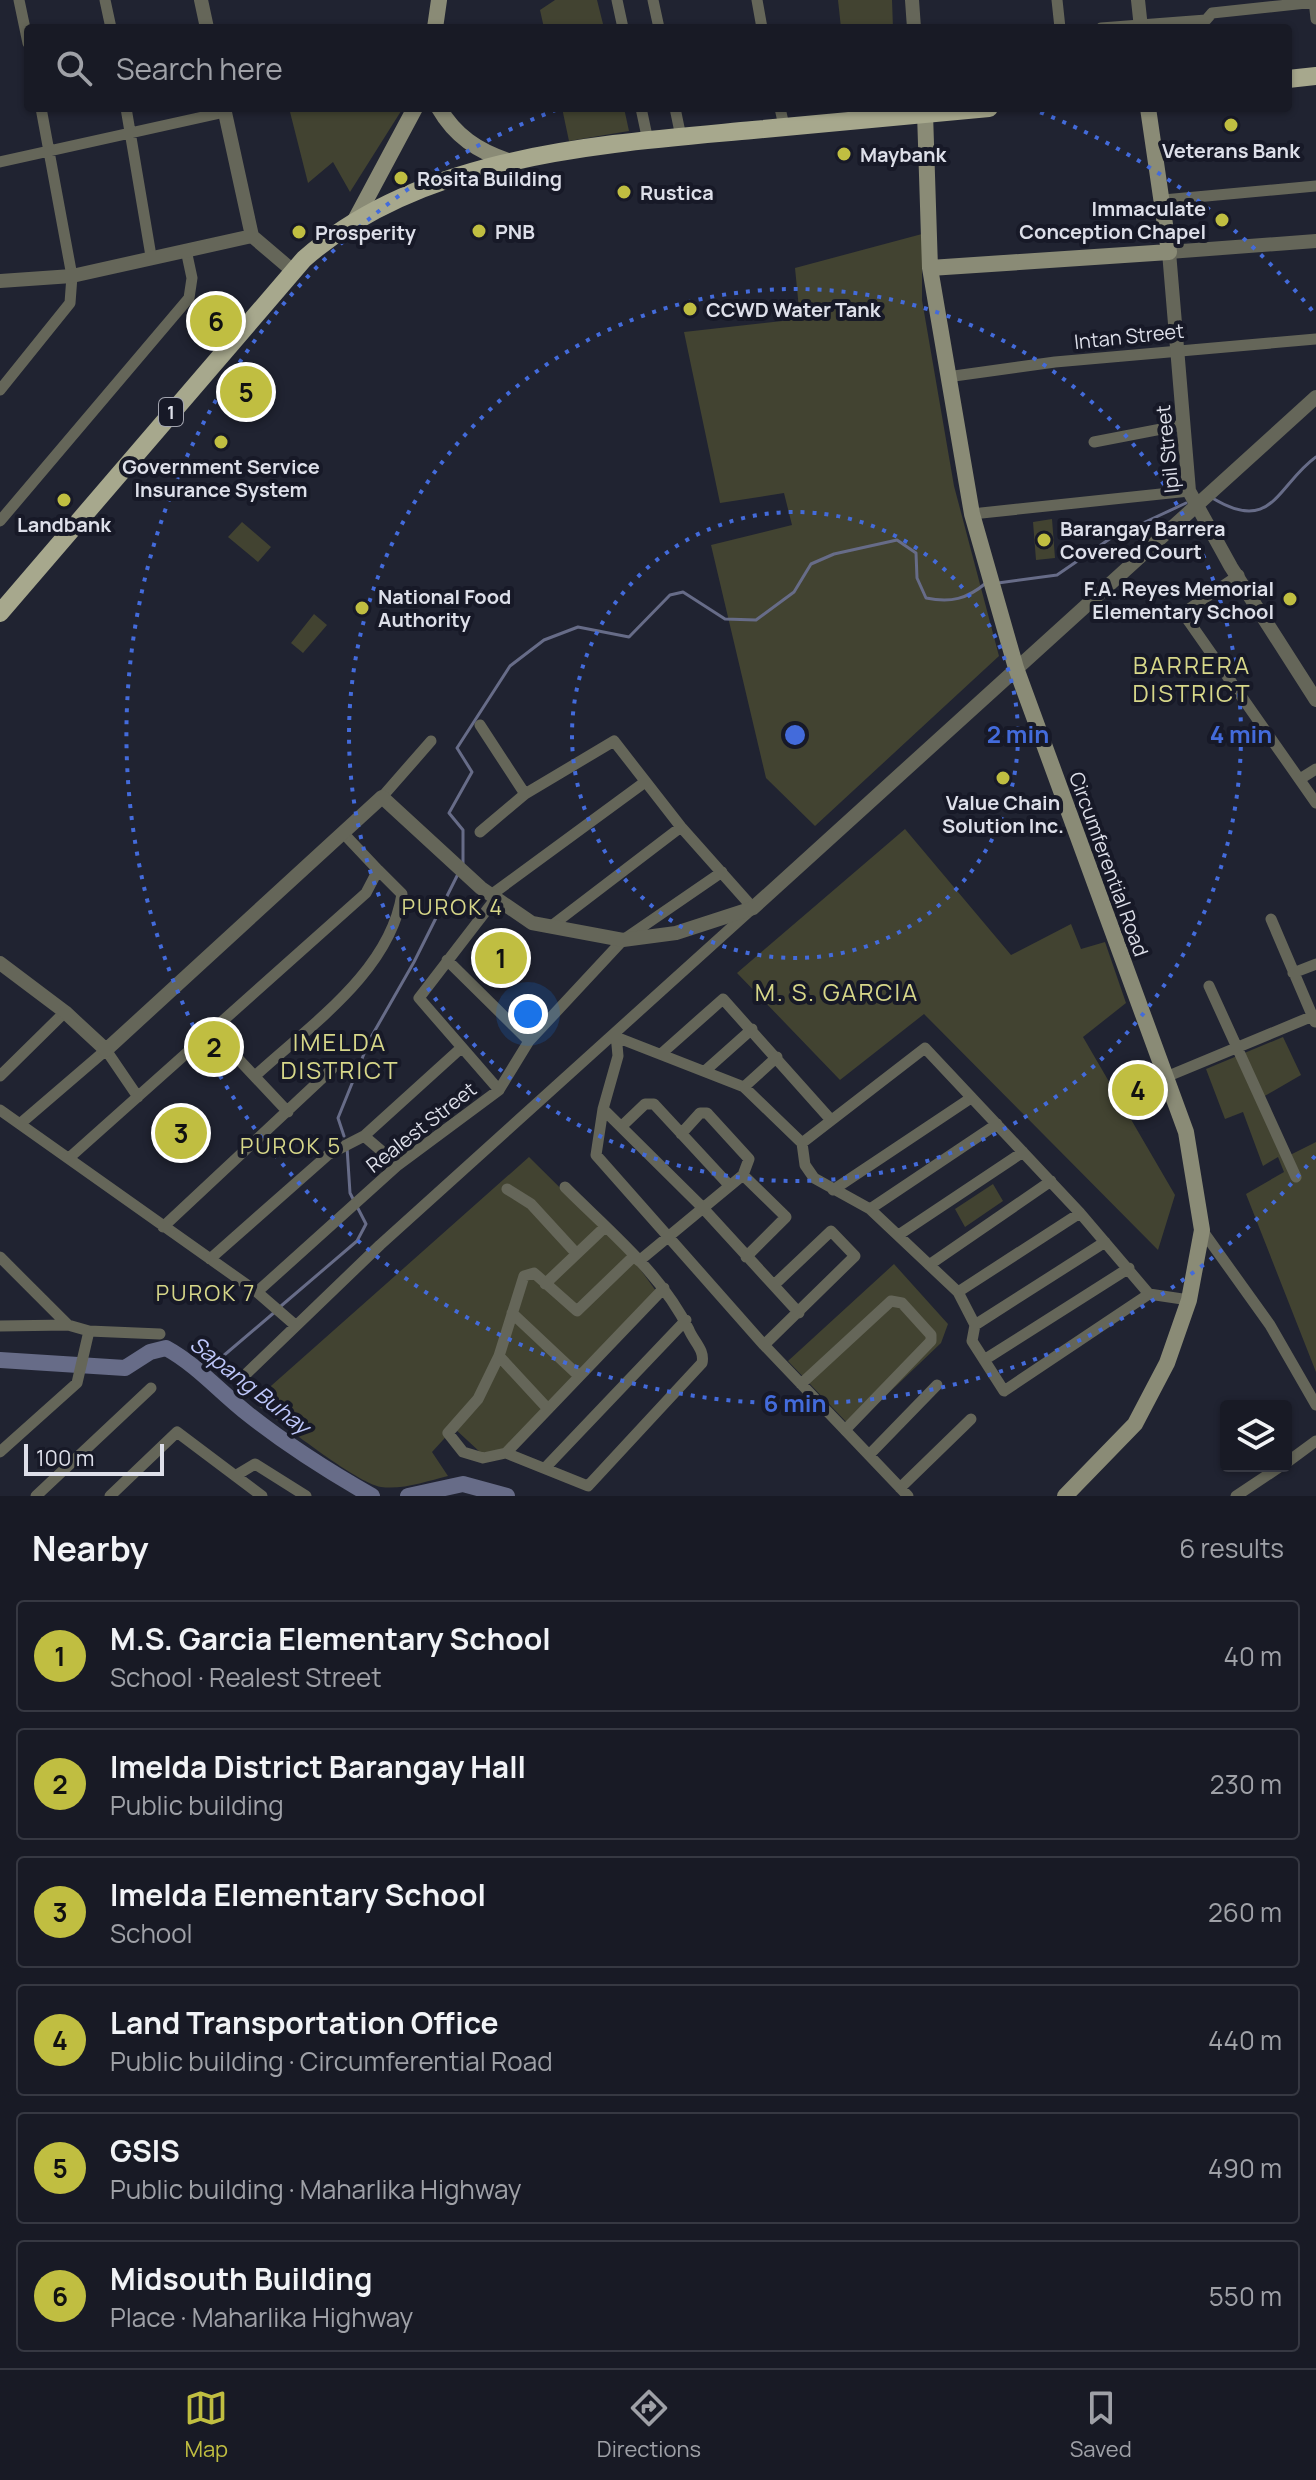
<!DOCTYPE html>
<meta charset="utf-8">
<style>
:root{--surface:#181a25;--page:#252732;--text:#f1f3f6;--muted:#9fa1a7;--line:#363842;--accent:#c0be41}
body{margin:0;font-family:Manrope,sans-serif;background:var(--page);color:var(--text)}
.controls{position:absolute;right:24px;bottom:24px;display:grid;overflow:hidden;border-radius:8px;box-shadow:0 2px 6px #0004}
.controls button{width:72px;height:72px;display:grid;place-items:center;padding:0;border:0;border-bottom:2px solid var(--line);background:var(--surface);color:var(--text);font:40px sans-serif}
.scale{position:absolute;left:24px;bottom:20px;width:140px;box-sizing:border-box;padding-left:8px;border:4px solid #dddfe9;border-top:0;font-size:22px;line-height:28px;white-space:nowrap;color:#dddfe9;-webkit-text-stroke:6px #171927;paint-order:stroke}
.you{position:absolute;left:528px;top:1014px;width:28px;height:28px;margin:-20px;border:6px solid #fff;border-radius:50%;background:#1a73e8;box-shadow:0 0 0 12px #1a73e833}
.badge{display:grid;place-items:center;width:52px;height:52px;border-radius:50%;background:var(--accent);color:#111;font-size:26px;font-weight:700}
.pin{position:absolute;translate:-50% -50%;border:4px solid #fff;box-shadow:0 2px 8px #0006}
.list{margin:0;padding:0;list-style:none}
h2{display:flex;justify-content:space-between;align-items:center;height:104px;margin:0;padding:0 32px;font-size:34px}
h2 small{font-size:26px;font-weight:400;color:var(--muted)}
.list li{display:grid;grid-template-columns:52px 1fr auto;gap:24px;align-items:center;box-sizing:border-box;height:112px;margin:0 16px 16px;padding:0 16px;border:2px solid var(--line);border-radius:8px}
.list b{display:block;font-size:30px;white-space:nowrap}
.list p{margin:0;font-size:26px;white-space:nowrap;color:var(--muted)}
.list em{font-size:26px;font-style:normal;color:var(--muted)}
.icon{flex:none;width:44px;height:44px;fill:none;stroke:currentColor;stroke-width:2;stroke-linecap:round;stroke-linejoin:round}
.map{position:relative;flex:none;width:1316px;height:1496px;overflow:hidden}
.search{position:absolute;background:var(--surface);box-shadow:0 2px 6px #0004;left:24px;right:24px;top:24px;height:88px;display:flex;align-items:center;gap:20px;box-sizing:border-box;padding:0 28px;border-radius:8px;color:var(--muted);font-size:30px}
.sheet{height:872px;background:var(--surface)}
nav{display:flex;justify-content:space-around;align-items:center;box-sizing:border-box;height:112px;border-top:2px solid var(--line);background:var(--surface);font-size:22px;color:var(--muted)}
nav a{display:grid;justify-items:center;gap:4px}
nav .on{color:var(--accent)}
.map>svg:first-child{display:block}
.green{fill:#424331}
.lines{fill:none;stroke-linecap:round;stroke-linejoin:round}
.stream{stroke:#676c88;stroke-width:3}
.river{stroke:#676c88;stroke-width:16}
.minor{stroke:#656659;stroke-width:11}
.tertiary{stroke:#656659;stroke-width:14}
.secondary{stroke:#8a8b76;stroke-width:16}
.primary{stroke:#a7a88d;stroke-width:18}
.ring{fill:none;stroke:#436bdb;stroke-width:4;stroke-dasharray:4 8}
.poi-dot{fill:#c0be41;stroke:#171927;stroke-width:3}
.labels{text-anchor:middle;dominant-baseline:central;stroke-width:8;stroke-linejoin:round;paint-order:stroke}
.shield{fill:#171927;stroke:#a2a4af;stroke-width:2}
.shield-label{font-size:18px;font-weight:bold;fill:#dddfe9}
.poi-label{font-size:20px;font-weight:bold;fill:#dddfe9;stroke:#171927;text-anchor:start}
.street-label{font-size:20px;fill:#dddfe9;stroke:#171927}
.neighbourhood-label{font-size:22px;letter-spacing:2px;fill:#d7d789;stroke:#171927}
.water-label{font-size:22px;font-style:italic;fill:#bec7fb;stroke:#171927}
.quarter-label{font-size:24px;letter-spacing:2px;fill:#d7d789;stroke:#171927}
.centre{fill:#436bdb;stroke:#171927;stroke-width:4}
.ring-label{font-size:24px;text-anchor:middle;font-weight:bold;fill:#436bdb;stroke:#171927;stroke-width:8;stroke-linejoin:round;paint-order:stroke}
</style>
<div class="map">
<svg width="1316" height="1496" viewBox="0 0 1316 1496">
<rect width="100%" height="100%" fill="#202331"/>
<path class="green" d="M 555,0 L 597,0 L 604,28 L 544,28 L 540,10 Z
M 838,0 L 892,0 L 893,28 L 841,28 Z
M 289,108 L 403,108 L 350,192 L 333,162 L 308,183 Z
M 562,108 L 624,108 L 629,131 L 569,141 Z
M 922,234 L 922,300 L 954,486 L 999,656 L 815,826 L 766,778 L 711,545 L 792,525 L 784,493 L 720,503 L 684,332 L 800,319 L 795,268 Z
M 1052,519 L 1055,558 L 1036,560 L 1033,522 Z
M 242,522 L 271,547 L 258,562 L 228,537 Z
M 314,614 L 327,625 L 303,653 L 291,643 Z
M 905,829 L 1011,955 L 1071,924 L 1081,949 L 1105,942 L 1126,1003 L 1083,1037 L 1175,1195 L 1158,1250 L 924,1014 L 840,1080 L 737,973 Z
M 1283,1037 L 1301,1075 L 1263,1097 L 1290,1155 L 1316,1142 L 1316,1372 L 1246,1194 L 1284,1172 L 1278,1157 L 1263,1166 L 1243,1112 L 1225,1119 L 1206,1069 Z
M 529,1157 L 635,1262 L 656,1291 L 504,1451 L 481,1453 L 454,1428 L 432,1452 L 448,1476 C 427,1481 403,1490 381,1487 C 356,1483 277,1420 253,1402 Z
M 993,1184 L 1003,1201 L 965,1227 L 955,1209 Z
M 894,1264 L 948,1324 L 941,1343 L 852,1428 L 788,1361 Z"/>
<g class="lines">
<path class="stream" d="M 1214,499 C 1273,534 1278,484 1316,457
M 998,583 L 1057,575 L 1111,538 L 1186,503
M 463,863 L 463,830 L 449,813 L 472,772 L 457,748 L 510,666 L 544,640 L 578,627 L 629,637 L 670,595 L 683,592 L 725,619 L 756,620 L 794,592 L 811,564 L 834,554 L 897,540 L 916,553 L 917,578 L 926,598 C 951,603 967,599 986,583
M 344,1136 L 338,1118 L 370,1039 L 414,962 L 458,874
M 281,1306 L 357,1241 L 366,1224 L 350,1193 L 347,1147
M 202,1374 L 276,1311"/>
<path class="river" d="M 0,1360 L 125,1368 L 150,1352 L 166,1348 C 197,1365 220,1392 248,1414 C 287,1445 328,1471 372,1496
M 408,1496 L 463,1484 L 507,1496"/>
<path class="minor" d="M 19,0 L 28,43
M 105,0 L 111,28
M 617,0 L 623,28
M 653,0 L 659,28
M 757,0 L 762,28
M 1057,0 L 1060,28
M 1314,0 L 1316,19
M 1101,28 L 1206,20 L 1212,13 L 1316,2
M 126,108 L 151,256
M 641,108 L 648,141
M 675,108 L 681,137
M 780,108 L 784,126
M 0,162 L 225,112
M 1163,200 L 1316,186
M 947,377 L 1055,362 L 1316,339
M 0,390 L 70,303 L 72,276 L 41,108
M 1094,442 L 1182,425
M 972,514 L 1189,491
M 0,521 L 189,298 L 192,278 L 186,250
M 1239,575 L 1183,613 L 1316,803
M 480,725 L 525,794
M 1300,779 L 1316,769
M 382,797 L 431,741
M 491,895 L 645,782
M 496,898 L 419,998 L 499,1090
M 1271,919 L 1315,1022
M 550,927 L 681,827
M 447,960 L 529,1041
M 1293,973 L 1316,964
M 1209,986 L 1296,1177
M 212,1031 L 288,1112
M 616,1034 L 618,1056 L 603,1109 L 596,1155 L 764,1345 L 908,1496
M 616,1037 L 744,1087 L 802,1143 L 805,1165 L 814,1178 L 870,1209 L 958,1292 L 975,1325 L 972,1341 L 1004,1391 L 1149,1294 L 1189,1300
M 661,1054 L 723,999 L 831,1120
M 706,1070 L 752,1029
M 0,1076 L 65,1012
M 255,1076 C 309,1026 390,972 402,894 L 378,870
M 1166,1077 L 1313,1016
M 744,1087 L 777,1057
M 603,1109 L 702,1207 L 799,1313
M 0,1110 L 257,1292 L 295,1325
M 21,1123 L 106,1050 L 138,1097
M 622,1126 L 645,1104 L 654,1104 L 729,1185
M 364,1136 L 398,1165
M 802,1143 L 925,1048 L 1080,1213 L 1149,1294
M 69,1158 L 366,893 L 378,870 L 345,835
M 743,1175 L 786,1217 L 746,1257
M 565,1187 C 609,1231 662,1274 689,1330 C 694,1342 705,1350 702,1363 L 588,1486 L 506,1453 L 483,1458 L 463,1452 L 448,1433 L 478,1399 L 499,1356 L 524,1276 L 534,1273 L 577,1311 L 634,1256
M 507,1189 L 531,1204 L 575,1252
M 833,1190 L 971,1098
M 870,1209 L 997,1124
M 163,1227 L 332,1069
M 1202,1230 L 1270,1325 L 1316,1405
M 900,1234 L 1023,1152
M 0,1257 L 68,1325 L 89,1331 L 160,1334
M 210,1259 L 329,1154 L 364,1136 L 460,1049
M 639,1261 L 743,1175 L 749,1159 L 707,1113 L 700,1113 L 681,1134
M 929,1265 L 1051,1181
M 545,1284 L 605,1227
M 257,1292 L 398,1165 L 499,1090 L 529,1041 L 623,940 L 722,872
M 958,1292 L 1080,1213
M 512,1313 L 579,1376
M 975,1325 L 1105,1242
M 0,1326 L 68,1325
M 764,1345 L 855,1256 L 831,1231 L 774,1285
M 499,1356 L 548,1409
M 984,1360 L 1129,1268
M 244,1376 L 380,1245 L 753,908 L 681,827 L 614,741 L 525,794 L 480,832
M 801,1384 L 891,1301 L 902,1303 L 931,1335 L 931,1341 L 845,1430
M 0,1452 L 77,1383 L 89,1331
M 506,1453 L 664,1288
M 869,1455 L 937,1385
M 1286,1463 L 1316,1441
M 545,1468 L 686,1320
M 235,1476 L 255,1464 L 306,1496
M 900,1488 L 971,1419
M 36,1496 L 151,1388
M 110,1496 L 177,1432 L 262,1496
M 1236,1496 L 1281,1466"/>
<path class="tertiary" d="M 201,0 L 207,28
M 912,0 L 914,28
M 1138,0 L 1141,28
M 224,108 L 252,236
M 1316,241 L 1169,252 L 1189,491 L 1231,567 L 1316,700
M 0,281 L 72,276 L 252,236 L 293,271
M 0,963 L 65,1012 L 106,1050 L 382,797 L 481,888 L 532,923 L 623,940 L 676,933 L 753,908 L 1316,397"/>
<path class="secondary" d="M 435,28 L 439,0
M 439,108 C 455,136 478,151 508,161
M 925,113 L 930,268 L 972,514 L 1016,668 L 1186,1132 L 1202,1230 L 1189,1300 L 1167,1363 L 1135,1424 L 1065,1496
M 353,224 L 415,108
M 930,268 L 1169,252 L 1148,108"/>
<path class="primary" d="M 1288,79 L 1316,76
M 0,613 L 304,259 C 423,154 603,144 753,130 C 831,122 910,115 989,108"/>
</g>
<g class="ring">
<circle cx="795" cy="735" r="223"/>
<circle cx="795" cy="735" r="446"/>
<path d="M1315 1156A669 669 0 1 1 561 108M1029 108A669 669 0 0 1 1315 314"/>
</g>
<g class="poi-dot">
<circle cx="1231" cy="125" r="8"/>
<circle cx="844" cy="154" r="8"/>
<circle cx="401" cy="178" r="8"/>
<circle cx="624" cy="192" r="8"/>
<circle cx="1222" cy="220" r="8"/>
<circle cx="479" cy="231" r="8"/>
<circle cx="299" cy="232" r="8"/>
<circle cx="690" cy="309" r="8"/>
<circle cx="221" cy="442" r="8"/>
<circle cx="64" cy="500" r="8"/>
<circle cx="1044" cy="540" r="8"/>
<circle cx="1290" cy="599" r="8"/>
<circle cx="362" cy="608" r="8"/>
<circle cx="1003" cy="778" r="8"/>
</g>
<g class="labels">
<rect class="shield" x="159" y="398" width="24" height="28" rx="6"/>
<g class="shield-label">
<text x="171" y="412">1</text>
</g>
<g class="poi-label">
<text x="1231" y="150" text-anchor="middle">Veterans Bank</text>
<text x="860" y="154">Maybank</text>
<text x="417" y="178">Rosita Building</text>
<text x="640" y="192">Rustica</text>
<text x="1206" y="208" text-anchor="end">Immaculate<tspan x="1206" dy="23">Conception Chapel</tspan></text>
<text x="495" y="231">PNB</text>
<text x="315" y="232">Prosperity</text>
<text x="706" y="309">CCWD Water Tank</text>
<text x="221" y="466" text-anchor="middle">Government Service<tspan x="221" dy="23">Insurance System</tspan></text>
<text x="64" y="524" text-anchor="middle">Landbank</text>
<text x="1060" y="528">Barangay Barrera<tspan x="1060" dy="23">Covered Court</tspan></text>
<text x="1274" y="588" text-anchor="end">F.A. Reyes Memorial<tspan x="1274" dy="23">Elementary School</tspan></text>
<text x="378" y="596">National Food<tspan x="378" dy="23">Authority</tspan></text>
<text x="1003" y="802" text-anchor="middle">Value Chain<tspan x="1003" dy="23">Solution Inc.</tspan></text>
</g>
<g class="street-label">
<text transform="translate(1129 336) rotate(-6)">Intan Street</text>
<text transform="translate(1167 449) rotate(-96)">Ipil Street</text>
<text transform="translate(1109 864) rotate(70)">Circumferential Road</text>
<text transform="translate(421 1127) rotate(-38)">Realest Street</text>
</g>
<g class="neighbourhood-label">
<text x="453" y="907">PUROK 4</text>
<text x="291" y="1146">PUROK 5</text>
<text x="206" y="1293">PUROK 7</text>
</g>
<g class="water-label">
<text transform="translate(250 1385) rotate(38)">Sapang Buhay</text>
</g>
<g class="quarter-label">
<text x="1192" y="664">BARRERA<tspan x="1192" dy="28">DISTRICT</tspan></text>
<text x="837" y="991">M. S. GARCIA</text>
<text x="340" y="1041">IMELDA<tspan x="340" dy="28">DISTRICT</tspan></text>
</g>
</g>
<circle cx="795" cy="735" r="12" class="centre"/>
<g class="ring-label">
<text x="1018" y="743">2 min</text>
<text x="1241" y="743">4 min</text>
<text x="795" y="1412">6 min</text>
</g>
</svg>
<div class="controls">
<button><svg class="icon" aria-label="layers" viewBox="0 0 24 24"><path d="M12 4l9 5-9 5-9-5zM3 14l9 5 9-5"/></svg></button>
</div>
<div class="scale">100 m</div>
<div class="you"></div>
<div class="pin badge" style="left:501px;top:958px">1</div>
<div class="pin badge" style="left:214px;top:1047px">2</div>
<div class="pin badge" style="left:181px;top:1133px">3</div>
<div class="pin badge" style="left:1138px;top:1090px">4</div>
<div class="pin badge" style="left:246px;top:392px">5</div>
<div class="pin badge" style="left:216px;top:321px">6</div>
<div class="search"><svg class="icon" aria-label="search" viewBox="0 0 24 24"><circle cx="10" cy="10" r="6"/><path d="M15 15l6 6"/></svg>Search here</div>
</div>
<section class="sheet">
<h2>Nearby<small>6 results</small></h2>
<ul class="list">
<li><span class="badge">1</span><div><b>M.S. Garcia Elementary School</b><p>School · Realest Street</p></div><em>40 m</em></li>
<li><span class="badge">2</span><div><b>Imelda District Barangay Hall</b><p>Public building</p></div><em>230 m</em></li>
<li><span class="badge">3</span><div><b>Imelda Elementary School</b><p>School</p></div><em>260 m</em></li>
<li><span class="badge">4</span><div><b>Land Transportation Office</b><p>Public building · Circumferential Road</p></div><em>440 m</em></li>
<li><span class="badge">5</span><div><b>GSIS</b><p>Public building · Maharlika Highway</p></div><em>490 m</em></li>
<li><span class="badge">6</span><div><b>Midsouth Building</b><p>Place · Maharlika Highway</p></div><em>550 m</em></li>
</ul>
</section>
<nav>
<a class="on"><svg class="icon" aria-label="map" viewBox="0 0 24 24"><path d="M3 6l6-2 6 2 6-2v14l-6 2-6-2-6 2zM9 4v14M15 6v14"/></svg>Map</a>
<a><svg class="icon" aria-label="directions" viewBox="0 0 24 24"><path d="M12 3l9 9-9 9-9-9zM9 14v-3h6M13 9l2 2-2 2"/></svg>Directions</a>
<a><svg class="icon" aria-label="saved" viewBox="0 0 24 24"><path d="M7 4h10v16l-5-4-5 4z"/></svg>Saved</a>
</nav>
